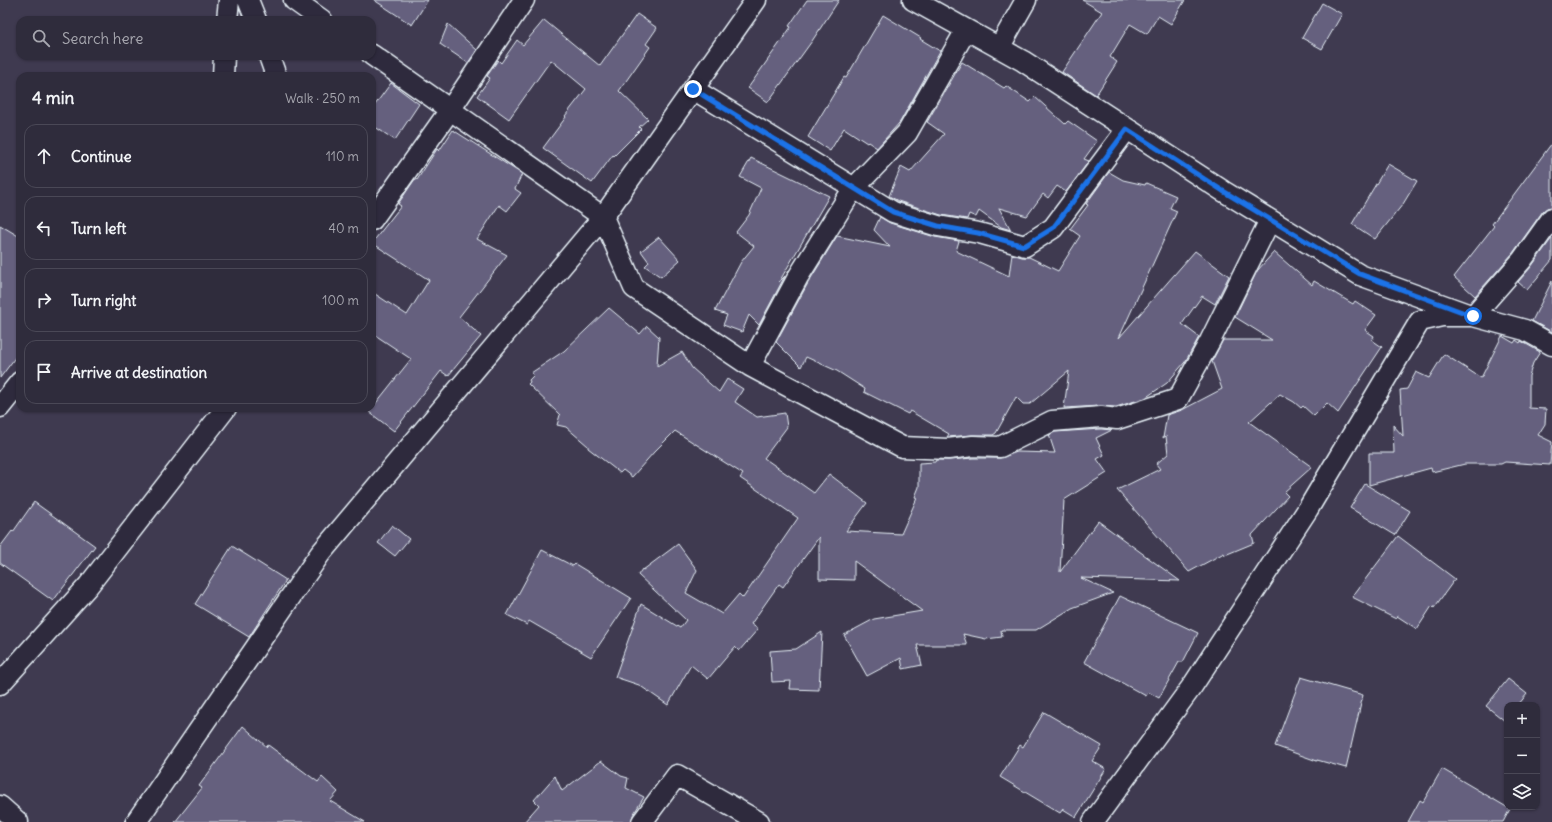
<!DOCTYPE html>
<meta charset="utf-8">
<style>
:root{--surface:#2f2c3c;--page:#373443;--text:#f1f3f6;--muted:#a7a7af;--line:#4a4856}
body{margin:0;font-family:Delius,sans-serif;background:var(--page);color:var(--text)}
.controls{position:absolute;right:12px;bottom:12px;display:grid;overflow:hidden;border-radius:8px;box-shadow:0 1px 3px #0004}
.controls button{width:36px;height:36px;display:grid;place-items:center;padding:0;border:0;border-bottom:1px solid var(--line);background:var(--surface);color:var(--text);font:20px sans-serif}
.stop{position:absolute;width:12px;height:12px;margin:-9px;border:3px solid #1a73e8;border-radius:50%;background:#fff}
.stop.end{background:#1a73e8;border-color:#fff;box-shadow:0 1px 4px #0008}
.list{margin:0;padding:0;list-style:none}
h2{display:flex;justify-content:space-between;align-items:center;height:52px;margin:0;padding:0 16px;font-size:17px}
h2 small{font-size:13px;font-weight:400;color:var(--muted)}
.list li{display:grid;grid-template-columns:26px 1fr auto;gap:12px;align-items:center;box-sizing:border-box;height:64px;margin:0 8px 8px;padding:0 8px;border:1px solid var(--line);border-radius:12px}
.list b{display:block;font-size:15px;white-space:nowrap}
.list em{font-size:13px;font-style:normal;color:var(--muted)}
.icon{flex:none;width:22px;height:22px;fill:none;stroke:currentColor;stroke-width:2;stroke-linecap:round;stroke-linejoin:round}
.map{position:relative;flex:none;width:1552px;height:822px;overflow:hidden}
.search{position:absolute;background:var(--surface);box-shadow:0 1px 3px #0004;left:16px;top:16px;width:360px;height:44px;display:flex;align-items:center;gap:10px;box-sizing:border-box;padding:0 14px;border-radius:12px;color:var(--muted);font-size:15px}
.panel{position:absolute;background:var(--surface);box-shadow:0 1px 3px #0004;left:16px;top:72px;width:360px;height:340px;border-radius:12px}
.map>svg:first-child{display:block}
.building{fill:#65607e;stroke:#e8f1f8}
.lines{fill:none;stroke-linecap:round;stroke-linejoin:round}
.street-casing{stroke:#e8f1f8;stroke-width:23}
.street{stroke:#2f2a3d;stroke-width:20}
.route{stroke:#1a73e8;stroke-width:5}
</style>
<div class="map">
<svg width="1552" height="822" viewBox="0 0 1552 822">
<rect width="100%" height="100%" fill="#3f3a50"/>
<filter id="ink" filterUnits="userSpaceOnUse"><feTurbulence type="fractalNoise" baseFrequency=".025" numOctaves="2"/><feDisplacementMap in="SourceGraphic" scale="8" xChannelSelector="R" yChannelSelector="G"/><feConvolveMatrix kernelMatrix="1 2 1 2 8 2 1 2 1" color-interpolation-filters="sRGB"/></filter>
<g filter="url(#ink)">
<path class="building" d="M 374,0 L 428,0 L 412,25 Z
M 807,0 L 839,0 L 812,41 L 768,102 L 748,88 L 791,27 L 789,26 Z
M 1082,0 L 1185,0 L 1171,24 L 1158,16 L 1147,34 L 1130,24 L 1110,57 L 1117,62 L 1096,95 L 1062,72 L 1102,12 Z
M 1322,3 L 1342,14 L 1322,49 L 1302,38 Z
M 637,14 L 657,28 L 646,44 L 650,47 L 619,91 L 648,119 L 639,127 L 641,129 L 614,156 L 613,155 L 592,183 L 543,148 L 566,117 L 565,116 L 586,89 L 551,60 L 509,119 L 477,96 L 490,78 L 487,76 L 498,60 L 501,63 L 517,40 L 523,45 L 544,20 L 600,66 Z
M 883,15 L 921,38 L 920,39 L 940,51 L 900,122 L 877,148 L 868,142 L 867,143 L 844,128 L 830,151 L 808,137 L 844,77 L 846,78 Z
M 448,24 L 477,50 L 468,63 L 440,44 Z
M 962,62 L 1004,88 L 1006,86 L 1030,102 L 1035,97 L 1065,124 L 1068,121 L 1097,141 L 1084,159 L 1089,161 L 1066,192 L 1057,186 L 1048,198 L 1043,194 L 1027,216 L 999,208 L 1011,230 L 1001,227 L 979,211 L 976,217 L 969,214 L 967,219 L 941,215 L 898,201 L 889,196 L 901,167 L 910,172 L 944,134 L 927,122 Z
M 391,83 L 419,104 L 395,140 L 372,125 L 372,109 Z
M 453,130 L 522,174 L 515,189 L 521,193 L 507,211 L 499,205 L 477,239 L 507,255 L 459,317 L 481,336 L 448,376 L 441,371 L 394,431 L 369,412 L 411,359 L 372,333 L 372,292 L 407,315 L 429,280 L 372,243 L 401,206 L 398,204 L 415,179 L 417,180 L 437,149 L 439,151 Z
M 1552,143 L 1552,207 L 1547,208 L 1543,211 L 1513,253 L 1475,296 L 1454,277 L 1494,226 L 1492,224 Z
M 751,158 L 829,196 L 779,282 L 785,276 L 759,325 L 749,315 L 742,332 L 723,325 L 727,315 L 715,311 L 741,262 L 754,246 L 736,232 L 749,215 L 761,188 L 740,177 Z
M 1388,164 L 1417,181 L 1403,204 L 1375,239 L 1352,224 Z
M 1109,172 L 1123,180 L 1145,185 L 1146,183 L 1176,196 L 1170,208 L 1177,211 L 1119,338 L 1195,251 L 1229,276 L 1215,304 L 1202,296 L 1182,324 L 1199,337 L 1185,362 L 1167,383 L 1145,398 L 1116,407 L 1100,406 L 1064,408 L 1069,371 L 1030,404 L 1023,404 L 1016,397 L 996,433 L 993,435 L 972,435 L 947,437 L 949,434 L 910,411 L 908,414 L 864,392 L 865,389 L 837,371 L 806,357 L 801,367 L 776,342 L 808,283 L 837,236 L 890,247 L 874,230 L 880,217 L 890,223 L 935,237 L 959,241 L 956,251 L 1009,276 L 1012,254 L 1022,257 L 1029,257 L 1058,271 L 1080,236 L 1070,229 L 1088,205 L 1086,204 Z
M 0,225 L 20,237 L 20,351 L 0,378 Z
M 659,237 L 680,260 L 661,277 L 645,266 L 649,262 L 641,251 Z
M 1552,238 L 1552,260 L 1527,290 L 1518,282 L 1531,267 Z
M 1274,252 L 1312,285 L 1314,281 L 1353,304 L 1355,301 L 1376,315 L 1365,330 L 1374,336 L 1372,340 L 1382,347 L 1338,413 L 1327,403 L 1314,416 L 1303,406 L 1301,408 L 1294,402 L 1280,394 L 1249,422 L 1312,467 L 1284,492 L 1288,496 L 1252,535 L 1254,543 L 1225,555 L 1224,553 L 1189,572 L 1117,490 L 1160,469 L 1156,464 L 1168,454 L 1166,436 L 1163,438 L 1167,415 L 1182,410 L 1222,389 L 1212,361 L 1223,340 L 1272,340 L 1235,317 L 1257,271 Z
M 1552,281 L 1552,332 L 1532,321 Z
M 609,308 L 640,334 L 647,326 L 659,337 L 657,366 L 682,352 L 692,368 L 719,392 L 727,379 L 743,389 L 735,402 L 757,417 L 785,413 L 787,427 L 764,458 L 814,493 L 829,474 L 867,503 L 846,531 L 901,534 L 917,498 L 915,497 L 919,487 L 919,463 L 935,462 L 936,460 L 949,460 L 973,458 L 1000,458 L 1017,452 L 1055,453 L 1049,435 L 1055,432 L 1101,429 L 1112,430 L 1096,438 L 1104,455 L 1097,459 L 1107,473 L 1064,500 L 1060,572 L 1098,521 L 1180,581 L 1081,578 L 1113,593 L 1072,608 L 1036,630 L 1001,630 L 1002,637 L 986,639 L 963,634 L 967,645 L 917,645 L 922,665 L 903,669 L 901,658 L 867,676 L 844,635 L 874,619 L 922,611 L 854,561 L 854,580 L 819,579 L 819,537 L 783,587 L 779,584 L 751,624 L 758,629 L 739,651 L 735,647 L 708,679 L 691,665 L 668,705 L 639,685 L 615,677 L 641,604 L 680,628 L 686,620 L 638,575 L 642,569 L 643,570 L 678,544 L 697,570 L 686,593 L 722,614 L 739,594 L 743,598 L 798,518 L 740,478 L 743,474 L 675,431 L 654,452 L 632,477 L 623,470 L 620,473 L 588,448 L 588,446 L 566,427 L 557,425 L 560,415 L 528,384 L 530,382 L 529,380 L 534,375 L 531,373 L 564,351 Z
M 1502,336 L 1514,343 L 1516,340 L 1520,343 L 1521,341 L 1540,352 L 1533,363 L 1529,376 L 1529,408 L 1546,409 L 1545,424 L 1538,435 L 1552,442 L 1550,465 L 1505,462 L 1501,464 L 1465,464 L 1432,472 L 1431,468 L 1369,485 L 1369,453 L 1394,453 L 1393,425 L 1403,436 L 1400,390 L 1407,389 L 1416,372 L 1429,378 L 1444,354 L 1481,378 Z
M 1365,484 L 1410,511 L 1395,535 L 1350,508 Z
M 34,502 L 95,546 L 53,601 L 0,563 L 0,547 L 12,531 L 13,532 Z
M 392,525 L 409,539 L 395,556 L 378,543 Z
M 1398,536 L 1455,579 L 1434,608 L 1432,606 L 1417,629 L 1397,616 L 1396,619 L 1352,597 Z
M 232,546 L 286,580 L 249,637 L 195,604 Z
M 542,550 L 573,566 L 575,564 L 631,598 L 591,657 L 529,621 L 527,625 L 507,615 Z
M 1120,596 L 1198,633 L 1183,662 L 1179,662 L 1159,698 L 1148,692 L 1146,696 L 1084,662 Z
M 822,632 L 819,690 L 790,689 L 791,681 L 772,682 L 770,651 L 796,649 Z
M 1301,677 L 1363,695 L 1346,768 L 1317,760 L 1317,761 L 1275,746 Z
M 1508,679 L 1527,694 L 1518,705 L 1507,705 L 1507,718 L 1505,721 L 1486,706 Z
M 1044,712 L 1102,746 L 1092,761 L 1106,769 L 1076,817 L 1063,809 L 1060,813 L 1000,777 L 1020,745 L 1023,747 Z
M 243,726 L 267,747 L 268,745 L 318,782 L 322,777 L 338,792 L 330,801 L 365,822 L 175,822 L 202,788 L 199,786 Z
M 601,761 L 621,776 L 628,778 L 626,788 L 644,797 L 633,815 L 631,822 L 524,822 L 539,805 L 534,800 L 555,776 L 562,791 Z
M 1442,769 L 1510,809 L 1503,822 L 1408,822 L 1420,800 L 1423,802 Z"/>
<g class="lines">
<defs>
<path id="street" d="M 248,0 L 256,20
M 294,0 L 322,20
M 913,0 L 1023,61 L 1223,191 L 1360,275 L 1473,316 L 1522,260 L 1552,218
M 227,20 L 229,0
M 999,48 L 1026,0
M 372,55 L 603,217 L 634,288 L 750,366 L 902,447 L 948,449 L 973,446 L 1000,447 L 1052,421 L 1101,417 L 1117,419 L 1178,399 L 1210,341 L 1270,220
M 269,56 L 276,76
M 223,76 L 224,56
M 693,89 L 893,212 L 938,226 L 979,233 L 1025,246 L 1053,228 L 1127,129
M 372,220 L 450,110 L 524,0
M 750,366 L 798,277 L 853,189 L 907,133 L 966,30
M 0,407 L 20,382
M 0,684 L 88,586 L 226,408
M 0,806 L 18,822
M 136,822 L 320,554 L 603,217 L 756,0
M 642,822 L 677,775 L 759,822
M 1093,822 L 1193,685 L 1308,509 L 1420,321 L 1442,316 L 1473,316 L 1525,330 L 1552,345"/>
</defs>
<use href="#street" class="street-casing"/>
<use href="#street" class="street"/>
</g>
</g>
<g class="lines" filter="url(#ink)">
<path class="route" d="M 693,89 L 893,212 L 938,226 L 978,233 L 1024,246 L 1053,228 L 1127,129 L 1223,191 L 1360,274 L 1473,316"/>
</g>
</svg>
<div class="controls">
<button>+</button>
<button>−</button>
<button><svg class="icon" aria-label="layers" viewBox="0 0 24 24"><path d="M12 4l9 5-9 5-9-5zM3 14l9 5 9-5"/></svg></button>
</div>
<div class="stop" style="left:1473px;top:316px"></div>
<div class="stop end" style="left:693px;top:89px"></div>
<div class="search"><svg class="icon" aria-label="search" viewBox="0 0 24 24"><circle cx="10" cy="10" r="6"/><path d="M15 15l6 6"/></svg>Search here</div>
<section class="panel">
<h2>4 min<small>Walk · 250 m</small></h2>
<ul class="list">
<li><svg class="icon" aria-label="ahead" viewBox="0 0 24 24"><path d="M12 20V5M6 11l6-6 6 6"/></svg><div><b>Continue</b></div><em>110 m</em></li>
<li><svg class="icon" aria-label="left" viewBox="0 0 24 24"><path d="M17 20v-9H6M10 6l-5 5 5 5"/></svg><div><b>Turn left</b></div><em>40 m</em></li>
<li><svg class="icon" aria-label="right" viewBox="0 0 24 24"><path d="M7 20v-9h11M14 6l5 5-5 5"/></svg><div><b>Turn right</b></div><em>100 m</em></li>
<li><svg class="icon" aria-label="arrive" viewBox="0 0 24 24"><path d="M6 21V4h12l-3 4 3 4H6"/></svg><div><b>Arrive at destination</b></div></li>
</ul>
</section>
</div>
